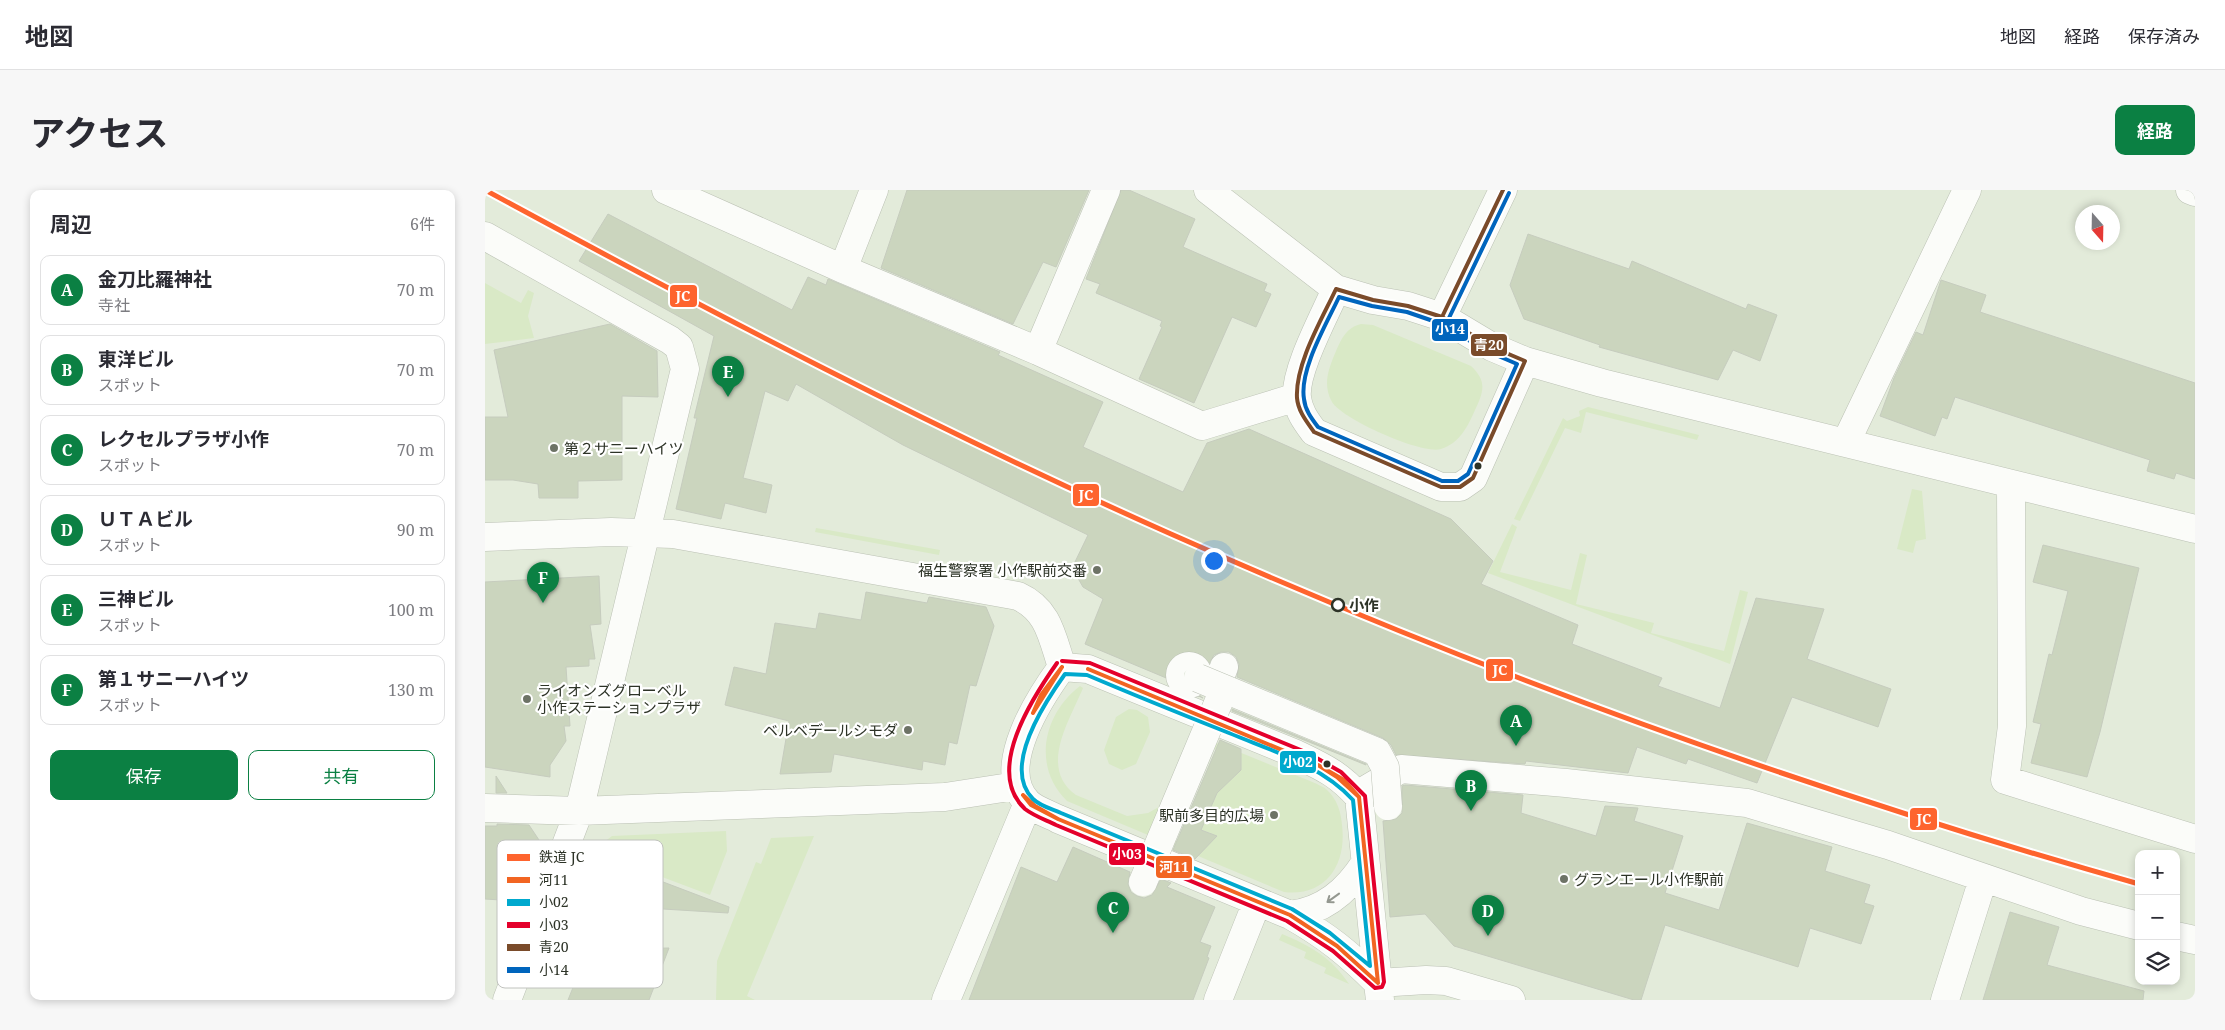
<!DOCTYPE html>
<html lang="ja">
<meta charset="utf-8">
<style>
:root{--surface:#fff;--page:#f7f7f7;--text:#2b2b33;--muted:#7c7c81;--line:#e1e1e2;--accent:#0b8043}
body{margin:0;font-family:"Noto Serif","Noto Sans JP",serif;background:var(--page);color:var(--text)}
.controls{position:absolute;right:15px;bottom:15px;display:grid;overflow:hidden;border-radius:10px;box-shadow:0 2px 8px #0003}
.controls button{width:45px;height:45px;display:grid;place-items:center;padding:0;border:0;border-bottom:1px solid var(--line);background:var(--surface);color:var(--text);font:25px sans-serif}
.compass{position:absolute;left:1590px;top:15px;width:45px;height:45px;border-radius:50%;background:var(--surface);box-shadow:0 2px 8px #0003;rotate:160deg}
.you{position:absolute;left:728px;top:370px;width:18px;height:18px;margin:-12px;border:4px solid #fff;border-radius:50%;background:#1a73e8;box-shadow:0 0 0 8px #1a73e833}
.badge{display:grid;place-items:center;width:32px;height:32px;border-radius:50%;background:var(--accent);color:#fff;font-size:16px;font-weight:700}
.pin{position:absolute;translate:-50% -41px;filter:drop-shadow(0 1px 2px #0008)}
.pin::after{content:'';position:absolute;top:26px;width:18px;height:15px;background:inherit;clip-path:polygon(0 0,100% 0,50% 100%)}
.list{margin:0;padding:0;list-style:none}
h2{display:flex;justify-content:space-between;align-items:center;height:65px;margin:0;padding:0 20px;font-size:21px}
h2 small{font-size:16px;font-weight:400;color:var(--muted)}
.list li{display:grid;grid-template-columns:32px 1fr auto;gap:15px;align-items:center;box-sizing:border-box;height:70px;margin:0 10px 10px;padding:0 10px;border:1px solid var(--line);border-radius:10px}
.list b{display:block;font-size:19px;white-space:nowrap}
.list p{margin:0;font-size:16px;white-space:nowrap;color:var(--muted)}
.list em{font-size:16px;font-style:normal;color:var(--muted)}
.actions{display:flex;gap:10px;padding:15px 20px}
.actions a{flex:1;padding:11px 0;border:1px solid var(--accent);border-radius:10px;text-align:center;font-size:18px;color:var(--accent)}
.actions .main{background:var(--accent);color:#fff}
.icon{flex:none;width:28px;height:28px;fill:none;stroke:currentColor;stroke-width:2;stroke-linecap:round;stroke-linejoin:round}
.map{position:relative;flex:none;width:1710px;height:810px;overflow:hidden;border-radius:10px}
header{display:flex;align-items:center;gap:30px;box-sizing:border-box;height:70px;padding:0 25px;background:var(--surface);border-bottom:1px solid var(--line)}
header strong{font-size:24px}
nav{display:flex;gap:28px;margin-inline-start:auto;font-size:18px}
.intro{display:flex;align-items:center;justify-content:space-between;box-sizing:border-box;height:120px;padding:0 30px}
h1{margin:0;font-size:35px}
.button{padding:12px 22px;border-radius:10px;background:var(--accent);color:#fff;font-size:18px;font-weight:700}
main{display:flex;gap:30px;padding:0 30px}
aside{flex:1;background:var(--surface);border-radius:10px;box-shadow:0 2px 8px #0003}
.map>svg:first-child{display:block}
.green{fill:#d9e9c6;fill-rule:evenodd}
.building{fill:#cbd5be;stroke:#c6ccbe}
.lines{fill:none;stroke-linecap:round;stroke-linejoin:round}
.pedestrian-casing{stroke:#bbc1b4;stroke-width:29}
.minor-casing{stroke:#bbc1b4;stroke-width:29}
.tertiary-casing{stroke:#bbc1b4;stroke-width:29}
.pedestrian{stroke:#fbfcf9;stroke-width:28}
.minor{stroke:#fbfcf9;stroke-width:28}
.tertiary{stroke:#fbfcf9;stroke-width:28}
.pedestrian-bridge-casing{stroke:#bbc1b4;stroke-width:29;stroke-linecap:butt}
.pedestrian-bridge{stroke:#fbfcf9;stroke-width:28}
.bus-1-casing{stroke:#fff;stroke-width:8}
.bus-2-casing{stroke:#fff;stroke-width:8}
.bus-3-casing{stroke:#fff;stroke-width:8}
.bus-4-casing{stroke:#fff;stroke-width:8}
.bus-5-casing{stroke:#fff;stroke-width:8}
.bus-1{stroke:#f26522;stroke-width:4}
.bus-2{stroke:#00a9ce;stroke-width:4}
.bus-3{stroke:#e4002b;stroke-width:4}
.bus-4{stroke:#7a4b2a;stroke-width:4}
.bus-5{stroke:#0065bd;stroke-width:4}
.rail-1-casing{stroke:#fff;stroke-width:9}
.rail-1{stroke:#fe642e;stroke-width:5}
.oneway{stroke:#949890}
.poi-dot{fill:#6d7366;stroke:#fff;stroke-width:2}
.bus-dot{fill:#2d3327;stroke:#fff;stroke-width:2}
.stop-dot{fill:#fff;stroke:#2d3327;stroke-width:2.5}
.labels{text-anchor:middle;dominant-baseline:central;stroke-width:4.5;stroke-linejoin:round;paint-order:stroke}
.poi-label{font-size:15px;fill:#2d3327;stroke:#fff;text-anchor:start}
.stop-label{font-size:15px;font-weight:bold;fill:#2d3327;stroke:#fff;text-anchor:start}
.key{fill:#fff;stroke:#c0c2be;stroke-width:1}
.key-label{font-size:14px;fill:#2d3327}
.line-badge{stroke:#fff;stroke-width:2}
.badge-label{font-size:14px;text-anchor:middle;font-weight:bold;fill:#fff}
</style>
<header>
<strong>地図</strong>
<nav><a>地図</a><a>経路</a><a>保存済み</a></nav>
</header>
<div class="intro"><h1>アクセス</h1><a class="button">経路</a></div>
<main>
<aside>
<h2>周辺<small>6件</small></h2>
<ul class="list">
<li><span class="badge">A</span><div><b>金刀比羅神社</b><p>寺社</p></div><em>70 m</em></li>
<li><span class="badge">B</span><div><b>東洋ビル</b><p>スポット</p></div><em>70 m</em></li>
<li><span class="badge">C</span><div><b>レクセルプラザ小作</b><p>スポット</p></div><em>70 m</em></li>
<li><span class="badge">D</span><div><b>ＵＴＡビル</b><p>スポット</p></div><em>90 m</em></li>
<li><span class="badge">E</span><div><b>三神ビル</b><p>スポット</p></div><em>100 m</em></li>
<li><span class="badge">F</span><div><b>第１サニーハイツ</b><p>スポット</p></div><em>130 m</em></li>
</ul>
<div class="actions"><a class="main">保存</a><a>共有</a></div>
</aside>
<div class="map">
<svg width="1710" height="810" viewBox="0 0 1710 810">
<rect width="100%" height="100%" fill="#e3ebda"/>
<path class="green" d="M 0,93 L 36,113 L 43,100 L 49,103 L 43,126 L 49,148 L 0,154 Z
M 876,134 L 888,135 L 986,176 C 1002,191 999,201 990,220 C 983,236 975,253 956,259 C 937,265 857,229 847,212 C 837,194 844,178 851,161 C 857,148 861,138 876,134 Z
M 1103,217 L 1214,245 L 1212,250 L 1101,222 L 1096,243 L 1080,238 L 1035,331 L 1029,329 L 1078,228 L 1082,231 L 1095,226 L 1094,221 Z
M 1427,299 L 1437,301 L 1441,349 L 1431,351 L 1428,363 L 1412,359 Z
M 1027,334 L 1032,337 L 1015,382 L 1086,400 L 1095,363 L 1102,365 L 1091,414 L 1169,433 L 1166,443 L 1239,461 L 1255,400 L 1263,402 L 1245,474 L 1003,383 Z
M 331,338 L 343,340 L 455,360 L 454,365 L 330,342 Z
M 595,496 L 598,498 C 585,530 553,578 591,605 L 642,626 L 663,623 L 672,618 L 681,611 L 710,544 L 825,591 C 831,594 838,596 842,600 C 852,609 856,622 857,635 C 862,674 841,707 799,702 L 582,611 C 547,577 558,524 595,496 ZM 714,552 L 756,570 L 756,579 L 749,587 L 740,583 L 716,640 L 725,643 L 724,654 L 717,661 L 676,644 Z
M 644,519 L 652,520 L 663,527 L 665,542 L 651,574 L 637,580 L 624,574 L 619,560 L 631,527 Z
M 241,641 L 242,661 L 225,705 L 116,664 L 112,667 L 69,782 L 62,780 L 106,662 L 127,646 Z
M 329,646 L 262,806 L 270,810 L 231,810 L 232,771 L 271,672 L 276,674 L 286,648 Z
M 797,744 C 826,756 847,768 864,794 L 839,783 L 841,778 L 819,768 L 821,762 L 794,750 Z"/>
<path class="building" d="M 422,0 L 604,0 L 571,77 L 558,72 L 528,134 L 396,78 Z
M 636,0 L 644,0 L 710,29 L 698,57 L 782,94 L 779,101 L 786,104 L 771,137 L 747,127 L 709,213 L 654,189 L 677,137 L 675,136 L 677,131 L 611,103 L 615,94 L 601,89 Z
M 123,24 L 307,120 L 323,87 L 341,95 L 343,89 L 515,162 L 513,165 L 618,212 L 598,257 L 698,302 L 722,253 L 764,239 L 966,329 L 1008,371 L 996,394 L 1093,435 L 1087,454 L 1177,488 L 1173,496 L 1235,518 L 1271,408 L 1339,419 L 1322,469 L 1406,499 L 1393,537 L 1307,507 L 1272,593 L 1203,569 L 1201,574 L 1152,557 L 1143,583 L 1041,571 L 1040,574 L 911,565 L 906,555 L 898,548 L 752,487 L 754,474 L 751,467 L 744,462 L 736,462 L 729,465 L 723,475 L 711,473 L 704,475 L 699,482 L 698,490 L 700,497 L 718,508 L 686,494 L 686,490 L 600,454 L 618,409 L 598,397 L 590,383 L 589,374 L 603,345 L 418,255 L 311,194 L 303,211 L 280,201 L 258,288 L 287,295 L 281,323 L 240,313 L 236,329 L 191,319 L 212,228 L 209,228 L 229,146 L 94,71 Z
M 1043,44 L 1144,79 L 1147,71 L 1261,119 L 1263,114 L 1292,125 L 1275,171 L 1248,160 L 1233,190 L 1114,157 L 1115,155 L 1039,129 L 1025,95 Z
M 1456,90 L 1501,105 L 1495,122 L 1710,193 L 1710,289 L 1691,283 L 1689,289 L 1662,281 L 1665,270 L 1470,207 L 1462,229 L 1457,227 L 1450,246 L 1395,226 L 1409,188 L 1431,142 L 1438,145 Z
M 125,134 L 172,161 L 173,207 L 137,206 L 137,290 L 93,291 L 93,308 L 54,308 L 53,294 L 28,290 L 0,290 L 0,227 L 23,227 L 9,160 Z
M 1558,355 L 1654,378 L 1615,542 L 1602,587 L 1546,573 L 1556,534 L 1548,532 L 1564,464 L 1567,465 L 1583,401 L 1548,392 Z
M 114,386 L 116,434 L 105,435 L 110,469 L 104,469 L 104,476 L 81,477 L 85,536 L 79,536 L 81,551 L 65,575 L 65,587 L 0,577 L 0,392 Z
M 381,402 L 442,413 L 444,407 L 501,417 L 509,436 L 491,496 L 485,495 L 472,554 L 464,552 L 460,575 L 438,571 L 437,580 L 349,564 L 346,582 L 295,584 L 304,531 L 240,515 L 249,477 L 281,484 L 290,433 L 331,439 L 334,423 L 376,430 Z
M 747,519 L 881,574 L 881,575 L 747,521 Z
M 735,550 L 756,559 L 756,580 L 732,603 L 716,640 L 732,646 L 710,669 L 688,660 Z
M 11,586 L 22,603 L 11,603 Z
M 920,595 L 1038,605 L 1036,623 L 1111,646 L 1120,616 L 1153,618 L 1149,631 L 1198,646 L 1180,703 L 1234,720 L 1262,633 L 1347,657 L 1340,681 L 1385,695 L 1379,713 L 1389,716 L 1376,754 L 1325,738 L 1313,777 L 1180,735 L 1156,810 L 1149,810 L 969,756 L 940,724 L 905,727 L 898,631 L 911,629 L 917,623 L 917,596 Z
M 12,634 L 44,635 L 54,650 L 32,711 L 0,709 L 0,636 L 12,636 Z
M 588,657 L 645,682 L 643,694 L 646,702 L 652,706 L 659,708 L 667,705 L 676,689 L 686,693 L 682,697 L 730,717 L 715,752 L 726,756 L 722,767 L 724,768 L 708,810 L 484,810 L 536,677 L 572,692 Z
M 115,668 L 244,717 L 243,723 L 97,714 Z
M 1525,722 L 1574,737 L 1562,775 L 1659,801 L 1658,810 L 1498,810 Z
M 184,758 L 164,810 L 83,810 L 89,795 L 68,787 L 78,760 Z"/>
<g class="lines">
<defs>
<path id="pedestrian" d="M695 485a9 9 0 1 1 18 0a9 9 0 1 1-18 0Z
M 732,496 L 739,477"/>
<path id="minor" d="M 181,0 L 358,79 L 553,161 L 717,236 L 812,207
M 723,0 L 851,99 L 888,110 L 923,116 L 957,127 L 1007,157 L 1040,171 L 1117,193 L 1710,339
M 1705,0 L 1710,2
M 0,46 L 185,150 L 194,157 L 200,179 L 94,621 L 22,810
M 358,79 L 389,0
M 851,99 C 840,125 809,181 812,208 C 814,222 821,231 829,242 L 956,297 L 975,297 L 988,288 L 1040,171
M 553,161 L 621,0
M 1361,252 L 1482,0
M 1526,294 L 1527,536 L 1520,590 L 1710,649
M 0,347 L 126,342 L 188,344 L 533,406 C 564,420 567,447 577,477
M 882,599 L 916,579 L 1081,593 L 1262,613 L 1403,655 L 1596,721 L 1654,736
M 0,618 L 94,621 L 460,607 L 531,596
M 805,725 C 842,746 863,763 893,793 L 874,607 C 854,584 838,577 811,564 L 603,479 L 577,477 C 555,507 508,579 543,613 C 550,620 564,624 573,629 L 805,725 C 839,721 862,701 880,673
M 1691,746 L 1710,750
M 461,810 L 543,613
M 733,810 L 772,712
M 895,810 L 893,793 L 941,790 L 961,791 L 1026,810
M 1460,810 L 1498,689"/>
<path id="tertiary" d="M 957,127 L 1018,0"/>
</defs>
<use href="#pedestrian" class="pedestrian-casing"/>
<use href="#minor" class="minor-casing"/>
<use href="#tertiary" class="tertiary-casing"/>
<use href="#pedestrian" class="pedestrian"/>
<use href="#minor" class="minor"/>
<use href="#tertiary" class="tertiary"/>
<defs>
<path id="pedestrian-bridge" d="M 713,488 L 892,562 L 900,577 L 903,616
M 658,692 L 739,499"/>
</defs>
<use href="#pedestrian-bridge" class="pedestrian-bridge-casing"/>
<use href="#pedestrian-bridge" class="pedestrian-bridge"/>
<defs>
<path id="bus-1" d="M 603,479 L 833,575
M 603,479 L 833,575
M 548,523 L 556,505 L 577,477
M 548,523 L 577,477
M 833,575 L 859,590 L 874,607
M 833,575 L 852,587 L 874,607
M 538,605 L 550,616 L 573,629
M 538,605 L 546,615 L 573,629
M 573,629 L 805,725
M 573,629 L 805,725
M 805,725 L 852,756 L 893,793 L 874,607"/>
<path id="bus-2" d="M 580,484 L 602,485 C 649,505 696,524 744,543 C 787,561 836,575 868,610 L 885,776 L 845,743 L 807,719 L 576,623 C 567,619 555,616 548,609 C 516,577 560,512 580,484 Z"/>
<path id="bus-3" d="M 572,473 C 548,507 499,581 540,619 C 549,626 561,630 571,635 L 802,731 L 848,761 L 890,798 L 897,797 L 899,792 L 880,606 L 856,582 L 823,563 L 605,473 L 577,471"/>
<path id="bus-4" d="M 851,99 L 888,110 L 923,116 L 957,127 L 1007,157 L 1040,171 L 988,288 L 975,297 L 956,297 L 829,242 C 822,232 813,221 812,208 C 810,174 837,129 851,99 Z
M 957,127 L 1018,0"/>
<path id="bus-5" d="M 854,107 L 887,116 L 922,122 L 954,133 L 1004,162 L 1032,174 L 983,284 L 973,291 L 957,291 L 833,237 C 827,229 820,220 819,209 C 814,180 842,133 854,107 Z
M 963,130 L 1024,3"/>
</defs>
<use href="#bus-1" class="bus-1-casing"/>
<use href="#bus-2" class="bus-2-casing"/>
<use href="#bus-3" class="bus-3-casing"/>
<use href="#bus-4" class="bus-4-casing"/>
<use href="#bus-5" class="bus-5-casing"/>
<use href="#bus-1" class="bus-1"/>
<use href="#bus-2" class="bus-2"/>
<use href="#bus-3" class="bus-3"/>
<use href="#bus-4" class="bus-4"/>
<use href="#bus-5" class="bus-5"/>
<defs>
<path id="rail-1" d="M 0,0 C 225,122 452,240 686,344 C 999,483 1324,601 1654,694"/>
</defs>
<use href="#rail-1" class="rail-1-casing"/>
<use href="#rail-1" class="rail-1"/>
</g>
<defs><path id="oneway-shaft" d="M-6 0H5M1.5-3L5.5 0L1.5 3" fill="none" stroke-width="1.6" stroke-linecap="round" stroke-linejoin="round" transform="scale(1.25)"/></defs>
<use class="oneway" href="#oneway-shaft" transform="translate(848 708) rotate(144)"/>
<g class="poi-dot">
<circle cx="69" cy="258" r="5"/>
<circle cx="612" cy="380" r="5"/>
<circle cx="42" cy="509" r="5"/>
<circle cx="423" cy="540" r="5"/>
<circle cx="789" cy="625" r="5"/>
<circle cx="1079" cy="689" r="5"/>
</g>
<g class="bus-dot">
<circle cx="993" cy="276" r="4.5"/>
<circle cx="842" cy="574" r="4.5"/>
</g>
<circle class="stop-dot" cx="853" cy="415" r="6"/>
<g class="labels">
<g class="poi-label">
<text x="79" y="258">第２サニーハイツ</text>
<text x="602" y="380" text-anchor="end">福生警察署 小作駅前交番</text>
<text x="52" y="500">ライオンズグローベル<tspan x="52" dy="17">小作ステーションプラザ</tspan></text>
<text x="413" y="540" text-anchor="end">ベルベデールシモダ</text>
<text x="779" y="625" text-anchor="end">駅前多目的広場</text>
<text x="1089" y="689">グランエール小作駅前</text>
</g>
<g class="stop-label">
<text x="864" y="415">小作</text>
</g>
</g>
<rect x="12" y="650" width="166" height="148" rx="8" class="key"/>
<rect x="22" y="664" width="23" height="7" fill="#fe642e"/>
<rect x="22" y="687" width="23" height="6" fill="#f26522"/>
<rect x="22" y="709" width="23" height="7" fill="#00a9ce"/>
<rect x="22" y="732" width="23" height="6" fill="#e4002b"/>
<rect x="22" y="754" width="23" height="7" fill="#7a4b2a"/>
<rect x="22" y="777" width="23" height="6" fill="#0065bd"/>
<g class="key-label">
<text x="54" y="672">鉄道 JC</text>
<text x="54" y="695">河11</text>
<text x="54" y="717">小02</text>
<text x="54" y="740">小03</text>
<text x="54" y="762">青20</text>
<text x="54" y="785">小14</text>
</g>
<g class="line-badge">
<rect x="184" y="94" width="29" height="24" rx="5" fill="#fe642e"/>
<rect x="946" y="128" width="38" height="24" rx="5" fill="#0065bd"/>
<rect x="985" y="143" width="38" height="24" rx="5" fill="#7a4b2a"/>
<rect x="587" y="293" width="28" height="24" rx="5" fill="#fe642e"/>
<rect x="1000" y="468" width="29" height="24" rx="5" fill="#fe642e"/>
<rect x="794" y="560" width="38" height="24" rx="5" fill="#00a9ce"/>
<rect x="1424" y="617" width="29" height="24" rx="5" fill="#fe642e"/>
<rect x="623" y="652" width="38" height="24" rx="5" fill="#e4002b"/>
<rect x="670" y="665" width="38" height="24" rx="5" fill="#f26522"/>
</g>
<g class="badge-label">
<text x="198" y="111">JC</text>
<text x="965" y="144">小14</text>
<text x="1004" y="160">青20</text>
<text x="601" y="310">JC</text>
<text x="1015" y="485">JC</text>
<text x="813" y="577">小02</text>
<text x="1439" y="634">JC</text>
<text x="642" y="669">小03</text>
<text x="689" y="682">河11</text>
</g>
</svg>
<div class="controls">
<button>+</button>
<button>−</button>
<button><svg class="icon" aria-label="layers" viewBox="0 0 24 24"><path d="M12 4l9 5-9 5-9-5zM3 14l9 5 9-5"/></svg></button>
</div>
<svg class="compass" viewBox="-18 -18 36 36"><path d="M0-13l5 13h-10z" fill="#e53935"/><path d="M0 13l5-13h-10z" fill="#7c7c81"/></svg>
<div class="you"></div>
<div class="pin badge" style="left:1031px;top:556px">A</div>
<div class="pin badge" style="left:986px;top:621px">B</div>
<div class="pin badge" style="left:628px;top:743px">C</div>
<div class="pin badge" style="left:1003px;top:746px">D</div>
<div class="pin badge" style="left:243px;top:207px">E</div>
<div class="pin badge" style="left:58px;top:413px">F</div>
</div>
</main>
